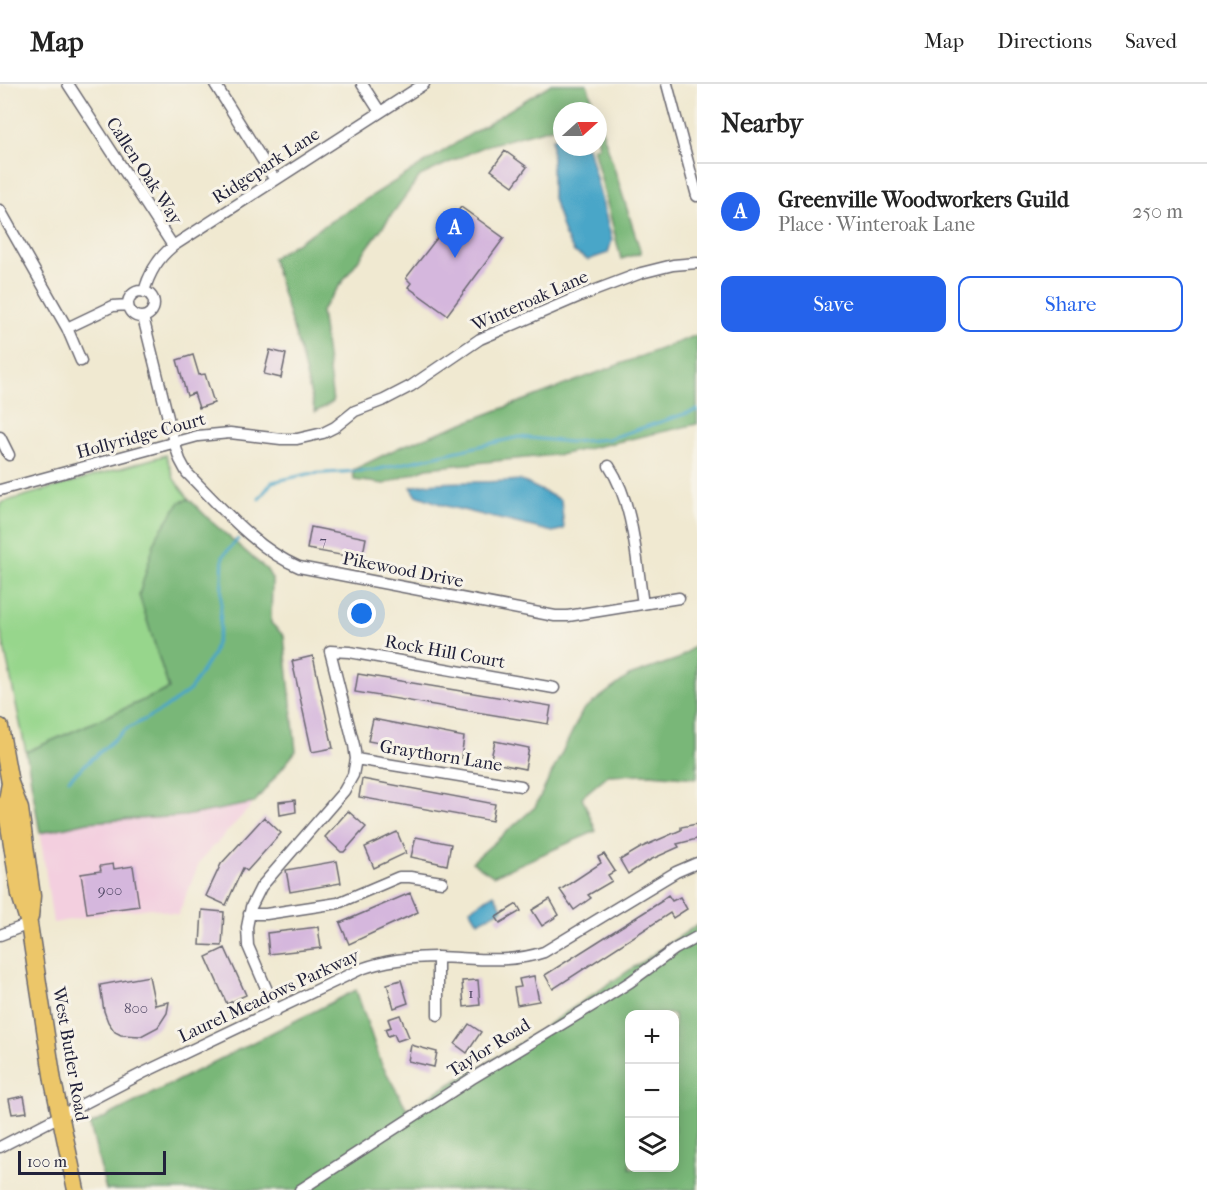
<!DOCTYPE html>
<meta charset="utf-8">
<style>
:root{--surface:#fff;--page:#f2f2f2;--text:#222;--muted:#767676;--line:#e0e0e0;--accent:#2563eb}
body{margin:0;font-family:"IM FELL French Canon",serif;background:var(--page);color:var(--text)}
.controls{position:absolute;right:18px;bottom:18px;display:grid;overflow:hidden;border-radius:12px;box-shadow:0 3px 15px #0003}
.controls button{width:54px;height:54px;display:grid;place-items:center;padding:0;border:0;border-bottom:2px solid var(--line);background:var(--surface);color:var(--text);font:30px sans-serif}
.compass{position:absolute;left:553px;top:18px;width:54px;height:54px;border-radius:50%;background:var(--surface);box-shadow:0 3px 15px #0003;rotate:69deg}
.scale{position:absolute;left:18px;bottom:15px;width:148px;box-sizing:border-box;padding-left:6px;border:3px solid #22223b;border-top:0;font-size:16px;line-height:21px;white-space:nowrap;color:#22223b;-webkit-text-stroke:4px #f7f3e8;paint-order:stroke}
.you{position:absolute;left:362px;top:530px;width:21px;height:21px;margin:-15px;border:4px solid #fff;border-radius:50%;background:#1a73e8;box-shadow:0 0 0 9px #1a73e833}
.badge{display:grid;place-items:center;width:39px;height:39px;border-radius:50%;background:var(--accent);color:#fff;font-size:20px;font-weight:700}
.pin{position:absolute;translate:-50% -50px;filter:drop-shadow(0 2px 3px #0008)}
.pin::after{content:'';position:absolute;top:32px;width:21px;height:18px;background:inherit;clip-path:polygon(0 0,100% 0,50% 100%)}
.list{margin:0;padding:0;list-style:none}
h2{display:flex;justify-content:space-between;align-items:center;height:78px;margin:0;padding:0 24px;font-size:26px}
h2 small{font-size:20px;font-weight:400;color:var(--muted)}
.list li{display:grid;grid-template-columns:39px 1fr auto;gap:18px;align-items:center;box-sizing:border-box;height:96px;padding:0 24px;border-top:2px solid var(--line)}
.list b{display:block;font-size:22px;white-space:nowrap}
.list p{margin:0;font-size:20px;white-space:nowrap;color:var(--muted)}
.list em{font-size:20px;font-style:normal;color:var(--muted)}
.actions{display:flex;gap:12px;padding:18px 24px}
.actions a{flex:1;padding:14px 0;border:2px solid var(--accent);border-radius:12px;text-align:center;font-size:21px;color:var(--accent)}
.actions .main{background:var(--accent);color:#fff}
.icon{flex:none;width:33px;height:33px;fill:none;stroke:currentColor;stroke-width:2;stroke-linecap:round;stroke-linejoin:round}
.map{position:relative;flex:none;width:697px;height:1106px;overflow:hidden}
header{display:flex;align-items:center;gap:36px;box-sizing:border-box;height:84px;padding:0 30px;background:var(--surface);border-bottom:2px solid var(--line)}
header strong{font-size:28px}
nav{display:flex;gap:33px;margin-inline-start:auto;font-size:21px}
main{display:flex}
aside{flex:1;background:var(--surface)}
.map>svg:first-child{display:block}
.built{fill:#f3cfdf}
.green{fill:#97d68c;stroke:#5c7c64;stroke-width:1.5}
.forest{fill:#79b778;stroke:#4e6c5a;stroke-width:1.5;fill-rule:evenodd}
.water{fill:#49a6c8;stroke:#366482;stroke-width:1.5}
.lines{fill:none;stroke-linecap:round;stroke-linejoin:round}
.stream{stroke:#49a6c8;stroke-width:3}
.building{fill:#d5b7dd}
.street-casing{stroke:#6a6870;stroke-width:13}
.primary-casing{stroke:#6a6870;stroke-width:19}
.street{stroke:#fff;stroke-width:10}
.primary{stroke:#ecc669;stroke-width:16}
.labels{text-anchor:middle;dominant-baseline:central;stroke-width:6;stroke-linejoin:round;paint-order:stroke}
.number-label{font-size:15px;fill:#4f4764}
.street-label{font-size:18px;fill:#22223b;stroke:#f7f3e8}
</style>
<header>
<strong>Map</strong>
<nav><a>Map</a><a>Directions</a><a>Saved</a></nav>
</header>
<main>
<div class="map">
<svg width="697" height="1106" viewBox="0 0 697 1106">
<rect width="100%" height="100%" fill="#f7f3e8"/>
<filter id="ink" filterUnits="userSpaceOnUse"><feTurbulence type="fractalNoise" baseFrequency=".0167" numOctaves="2"/><feDisplacementMap in="SourceGraphic" scale="12" xChannelSelector="R" yChannelSelector="G"/><feConvolveMatrix kernelMatrix="1 2 1 2 8 2 1 2 1" color-interpolation-filters="sRGB"/></filter>
<filter id="wash" filterUnits="userSpaceOnUse"><feTurbulence type="fractalNoise" baseFrequency=".008" numOctaves="4" result="noise"/><feDisplacementMap in="SourceGraphic" scale="24" xChannelSelector="R" yChannelSelector="G"/><feGaussianBlur stdDeviation="1.35" result="paint"/><feColorMatrix in="noise" values="0 0 0 0 0 0 0 0 0 0 0 0 0 0 0 0 0 1.4 0 .05"/><feComposite in="paint" operator="in"/></filter>
<g filter="url(#wash)">
<rect width="100%" height="100%" fill="#f0e9d1"/>
<path class="built" d="M 254,719 L 200,777 L 178,831 L 152,824 L 115,828 L 53,839 L 40,749 L 88,738 L 185,732 Z"/>
<path class="green" d="M 166,371 L 174,395 L 189,415 L 180,419 L 139,511 L 169,605 L 26,668 L 0,543 L 0,419 Z"/>
<path class="forest" d="M 551,0 L 587,0 L 596,27 L 562,27 L 562,41 L 485,62 L 420,92 L 321,227 L 333,318 L 315,328 L 301,271 L 272,174 Z
M 598,33 L 641,169 L 621,175 L 593,63 L 598,63 Z
M 697,251 L 697,340 L 564,370 L 427,384 L 385,400 L 354,396 L 353,386 L 400,363 Z
M 189,415 L 213,439 L 267,486 L 272,495 L 271,539 L 284,552 L 296,667 L 254,719 L 185,732 L 88,738 L 40,749 L 26,668 L 169,605 L 139,511 L 156,453 L 180,418 Z
M 697,560 L 697,694 L 650,690 L 608,691 L 582,713 L 596,747 L 493,792 L 472,778 L 535,723 L 583,626 L 629,592 L 678,575 Z
M 697,841 L 697,1106 L 106,1106 L 90,1041 L 356,906 L 381,979 L 407,1025 L 513,964 ZM 630,930 L 674,930 L 674,1084 L 630,1084 Z"/>
<path class="water" d="M 562,50 L 562,63 L 588,63 L 612,156 L 608,169 L 588,176 L 574,168 L 564,150 L 552,111 L 552,55 Z
M 520,396 L 561,416 L 564,445 L 553,448 L 446,422 L 416,411 L 411,403 C 444,395 484,400 520,396 Z
M 494,810 L 503,825 L 478,838 L 470,825 Z"/>
<g class="lines">
<path class="stream" d="M 259,415 L 272,398 L 308,390 L 375,386 L 519,353 L 570,358 L 608,355 L 697,326
M 69,695 L 125,646 L 164,625 L 190,606 L 213,570 L 220,545 L 223,472 L 238,455"/>
</g>
<g id="blocks">
<path class="building" d="M 505,67 L 527,83 L 513,102 L 491,86 Z
M 461,123 L 504,154 L 447,231 L 408,203 L 411,199 L 406,194 Z
M 270,266 L 286,270 L 281,294 L 264,290 Z
M 193,271 L 199,291 L 205,290 L 214,319 L 199,324 L 194,309 L 187,312 L 177,276 Z
M 311,443 L 366,454 L 362,475 L 307,465 Z
M 313,572 L 333,664 L 312,668 L 292,577 Z
M 358,590 L 551,622 L 548,640 L 355,608 Z
M 373,635 L 464,653 L 461,674 L 368,657 Z
M 495,657 L 529,664 L 525,685 L 490,678 Z
M 362,695 L 495,720 L 492,737 L 359,713 Z
M 295,716 L 296,728 L 280,731 L 279,718 Z
M 348,727 L 366,743 L 344,768 L 341,768 L 325,753 Z
M 264,733 L 281,749 L 247,787 L 243,784 L 226,821 L 206,812 L 221,780 Z
M 697,740 L 697,755 L 677,760 L 679,763 L 650,776 L 628,790 L 620,776 L 642,763 L 681,746 L 681,743 Z
M 397,748 L 406,769 L 374,784 L 365,763 Z
M 416,753 L 451,760 L 447,781 L 411,773 Z
M 604,770 L 615,787 L 608,791 L 612,797 L 588,811 L 591,814 L 574,826 L 560,806 L 601,779 L 598,773 Z
M 337,777 L 341,799 L 290,808 L 286,786 Z
M 113,780 L 114,785 L 133,782 L 139,822 L 87,829 L 81,790 L 101,787 L 100,782 Z
M 410,809 L 418,828 L 349,860 L 340,839 Z
M 668,811 L 672,817 L 680,813 L 687,825 L 673,834 L 670,829 L 553,905 L 545,891 L 662,817 L 661,816 Z
M 550,815 L 559,831 L 542,842 L 532,826 Z
M 517,820 L 521,827 L 500,839 L 496,833 Z
M 202,826 L 224,828 L 222,862 L 200,861 Z
M 318,843 L 321,864 L 269,870 L 267,849 Z
M 225,864 L 246,911 L 227,920 L 206,873 Z
M 149,892 L 155,921 L 169,918 L 167,929 L 158,943 L 141,952 L 121,951 L 115,948 L 108,938 L 104,927 L 100,901 Z
M 534,892 L 539,917 L 517,921 L 514,904 L 521,903 L 519,895 Z
M 401,896 L 408,919 L 394,924 L 387,900 Z
M 478,896 L 480,921 L 464,923 L 462,897 Z
M 400,931 L 409,953 L 397,957 L 394,950 L 388,952 L 385,945 L 391,943 L 388,935 Z
M 469,940 L 481,948 L 467,969 L 455,960 Z
M 411,961 L 437,968 L 434,983 L 408,977 Z
M 24,1012 L 27,1028 L 12,1030 L 9,1015 Z"/>
</g>
</g>
<g filter="url(#ink)">
<use href="#blocks" fill-opacity="0" stroke="#6a6870" stroke-width="1.5"/>
<g class="lines">
<defs>
<path id="street" d="M 68,0 L 173,162
M 215,0 L 275,96
M 362,0 L 380,28
M 667,0 L 697,112
M 0,126 L 67,244 L 81,277
M128 220a13 13 0 1 1 26 0a13 13 0 1 1-26 0Z
M 144,208 C 149,189 158,174 173,162 L 424,0
M 143,233 L 174,358 L 180,376 L 187,389 C 220,422 256,465 299,483 L 555,532 L 568,532 L 679,514
M 67,244 L 113,222 L 128,221
M 0,353 L 9,371
M 609,382 C 634,420 636,475 643,520
M 0,406 L 198,352 L 230,349 L 281,355 L 297,355 L 323,349 L 335,343 L 355,327 L 384,316 L 411,302 L 480,255 L 580,212 L 641,189 L 673,181 L 697,179
M 356,675 L 521,702
M 249,830 L 266,830 L 338,819 L 399,793 L 410,793 L 442,798
M 0,851 L 29,840
M 276,927 L 248,862 L 247,843 L 251,823 L 261,803 L 344,707 L 353,691 L 356,675 L 354,661 L 330,567 L 349,568 L 554,604
M 438,931 L 438,873
M 0,1063 L 143,989 L 361,885 C 386,876 412,873 438,873 C 475,874 509,880 544,868 L 676,788 L 697,779
M 300,1106 L 471,995 L 600,917 L 630,898 L 675,865 L 697,853"/>
<path id="primary" d="M 0,643 L 10,699 L 20,725 L 32,812 L 30,833
M 10,699 L 6,722 L 20,811 L 29,840 L 53,997 L 76,1106"/>
</defs>
<use href="#street" class="street-casing"/>
<use href="#primary" class="primary-casing"/>
<use href="#street" class="street"/>
<use href="#primary" class="primary"/>
</g>
</g>
<g class="labels">
<g class="number-label">
<text x="323" y="457">7</text>
<text x="110" y="806">900</text>
<text x="471" y="909">1</text>
<text x="136" y="924">800</text>
</g>
<g class="street-label">
<text transform="translate(266 82) rotate(-33)">Ridgepark Lane</text>
<text transform="translate(144 87) rotate(57)">Callen Oak Way</text>
<text transform="translate(530 217) rotate(-24)">Winteroak Lane</text>
<text transform="translate(141 352) rotate(-15)">Hollyridge Court</text>
<text transform="translate(403 486) rotate(11)">Pikewood Drive</text>
<text transform="translate(445 568) rotate(10)">Rock Hill Court</text>
<text transform="translate(441 672) rotate(9)">Graythorn Lane</text>
<text transform="translate(269 912) rotate(-25)">Laurel Meadows Parkway</text>
<text transform="translate(489 964) rotate(-32)">Taylor Road</text>
<text transform="translate(70 970) rotate(80)">West Butler Road</text>
</g>
</g>
</svg>
<div class="controls">
<button>+</button>
<button>−</button>
<button><svg class="icon" aria-label="layers" viewBox="0 0 24 24"><path d="M12 4l9 5-9 5-9-5zM3 14l9 5 9-5"/></svg></button>
</div>
<svg class="compass" viewBox="-18 -18 36 36"><path d="M0-13l5 13h-10z" fill="#e53935"/><path d="M0 13l5-13h-10z" fill="#767676"/></svg>
<div class="scale">100 m</div>
<div class="you"></div>
<div class="pin badge" style="left:455px;top:174px">A</div>
</div>
<aside>
<h2>Nearby<small></small></h2>
<ul class="list">
<li><span class="badge">A</span><div><b>Greenville Woodworkers Guild</b><p>Place · Winteroak Lane</p></div><em>250 m</em></li>
</ul>
<div class="actions"><a class="main">Save</a><a>Share</a></div>
</aside>
</main>
